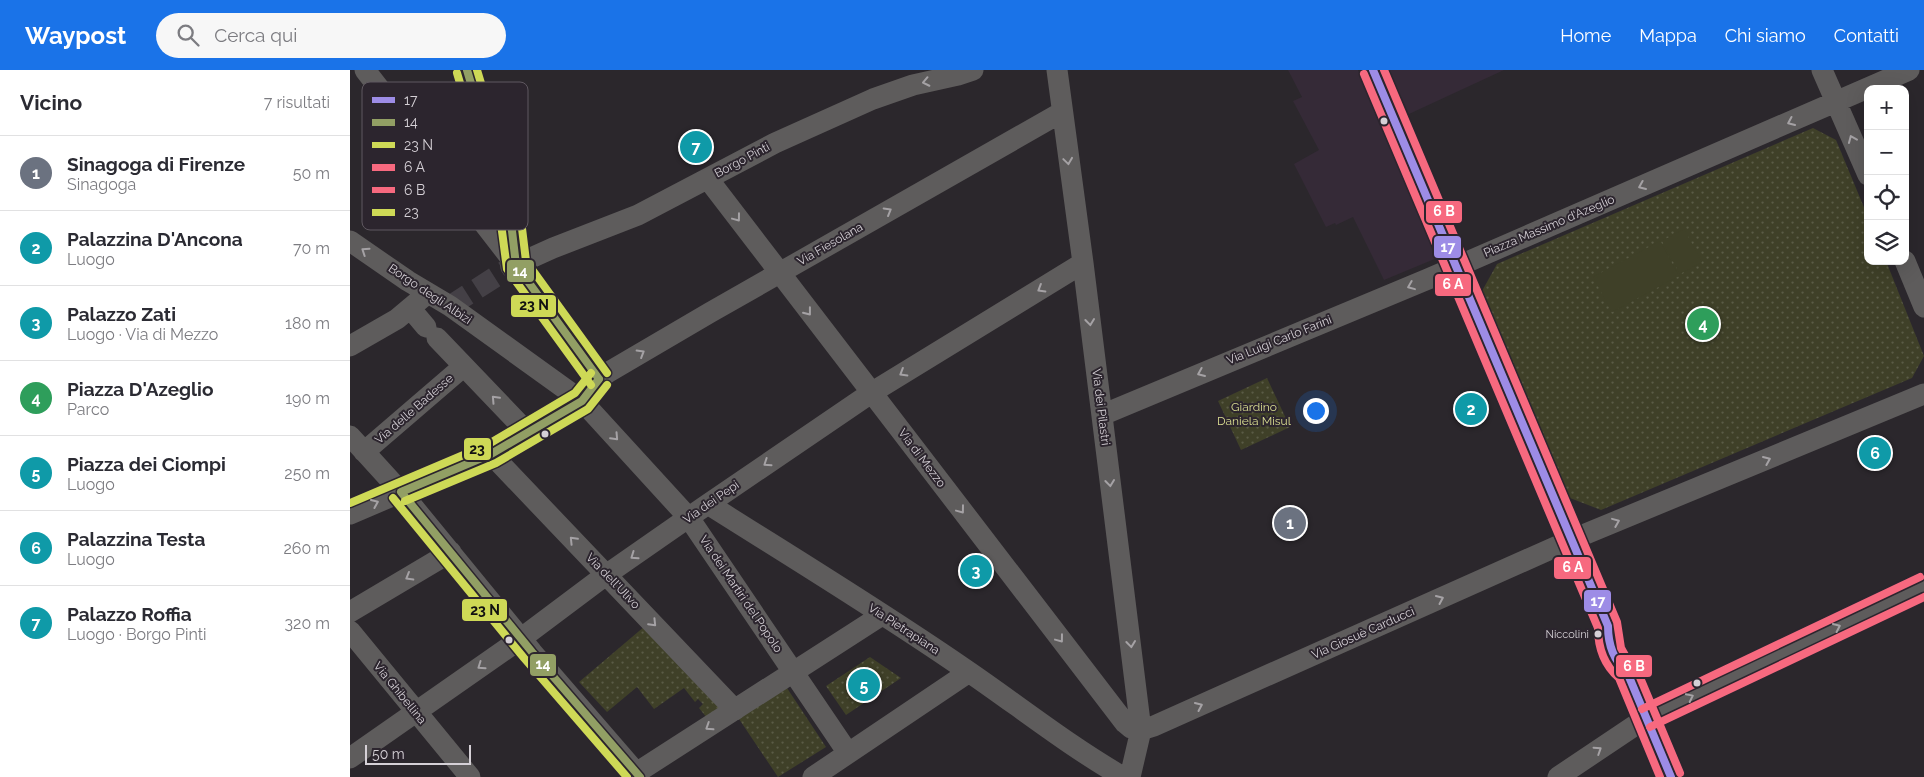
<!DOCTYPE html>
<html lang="it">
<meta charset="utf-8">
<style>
:root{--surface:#fff;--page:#f7f7f7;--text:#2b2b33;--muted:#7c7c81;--line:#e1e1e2;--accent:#1a73e8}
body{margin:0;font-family:Raleway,sans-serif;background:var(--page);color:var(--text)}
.controls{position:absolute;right:15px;top:15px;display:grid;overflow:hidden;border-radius:10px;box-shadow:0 5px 20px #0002}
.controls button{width:45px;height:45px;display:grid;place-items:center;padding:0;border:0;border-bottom:1px solid var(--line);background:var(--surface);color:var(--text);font:25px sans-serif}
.scale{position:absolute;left:15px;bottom:12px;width:106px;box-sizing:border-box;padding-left:5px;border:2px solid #d5d0d6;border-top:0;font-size:14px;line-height:18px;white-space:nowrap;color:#d5d0d6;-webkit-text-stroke:4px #2c252e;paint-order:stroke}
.you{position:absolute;left:965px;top:340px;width:18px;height:18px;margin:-12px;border:4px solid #fff;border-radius:50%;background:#1a73e8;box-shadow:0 0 0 8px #1a73e833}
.badge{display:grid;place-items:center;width:32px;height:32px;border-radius:50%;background:var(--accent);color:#fff;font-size:16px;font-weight:700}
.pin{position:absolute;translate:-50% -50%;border:2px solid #fff;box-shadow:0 1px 5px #0006}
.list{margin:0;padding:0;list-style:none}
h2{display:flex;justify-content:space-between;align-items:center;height:65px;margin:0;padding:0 20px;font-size:21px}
h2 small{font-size:16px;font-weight:400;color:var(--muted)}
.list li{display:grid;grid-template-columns:32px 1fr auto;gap:15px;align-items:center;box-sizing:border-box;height:75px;padding:0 20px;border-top:1px solid var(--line)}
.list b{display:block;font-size:19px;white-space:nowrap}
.list p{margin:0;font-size:16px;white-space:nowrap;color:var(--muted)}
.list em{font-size:16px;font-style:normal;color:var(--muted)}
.icon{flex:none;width:28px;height:28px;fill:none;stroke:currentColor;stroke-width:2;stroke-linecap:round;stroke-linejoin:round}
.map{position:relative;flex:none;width:1574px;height:707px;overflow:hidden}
header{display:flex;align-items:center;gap:30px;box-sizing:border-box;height:70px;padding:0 25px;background:var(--accent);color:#fff}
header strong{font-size:24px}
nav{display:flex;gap:28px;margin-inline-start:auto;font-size:18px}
.search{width:350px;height:45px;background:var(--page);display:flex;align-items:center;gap:12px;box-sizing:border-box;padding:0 18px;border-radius:28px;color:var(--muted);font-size:19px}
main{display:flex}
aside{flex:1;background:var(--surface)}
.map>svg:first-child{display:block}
.built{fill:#352a37}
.green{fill:url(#green-dots)}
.pitch{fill:#3f4028}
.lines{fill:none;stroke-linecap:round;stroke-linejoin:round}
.minor-tunnel{stroke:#444046;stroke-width:21;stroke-dasharray:21 11;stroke-linecap:butt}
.minor{stroke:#5e5c5c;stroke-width:21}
.bus-1-casing{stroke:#2c252e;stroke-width:11}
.bus-2-casing{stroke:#2c252e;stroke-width:11}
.bus-3-casing{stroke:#2c252e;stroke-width:11}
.bus-4-casing{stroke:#2c252e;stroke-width:11}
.bus-5-casing{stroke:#2c252e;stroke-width:11}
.bus-6-casing{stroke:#2c252e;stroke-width:11}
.bus-1{stroke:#9d8ce6;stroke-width:8}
.bus-2{stroke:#929f64;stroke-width:8}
.bus-3{stroke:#ced956;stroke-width:8}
.bus-4{stroke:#f7697f;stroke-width:8}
.bus-5{stroke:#f7697f;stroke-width:8}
.bus-6{stroke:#ced956;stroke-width:8}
.oneway{stroke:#a5a2a5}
.bus-dot{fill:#d5d0d6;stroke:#2c252e;stroke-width:2}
.labels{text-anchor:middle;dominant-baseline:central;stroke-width:4;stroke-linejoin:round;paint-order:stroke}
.bus-label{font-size:11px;fill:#d5d0d6;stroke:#2c252e;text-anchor:end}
.street-label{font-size:12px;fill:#d5d0d6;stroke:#2c252e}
.park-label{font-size:12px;fill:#dade91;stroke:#2c252e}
.key{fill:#2c252e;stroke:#5f5860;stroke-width:1}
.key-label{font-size:14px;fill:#d5d0d6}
.line-badge{stroke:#2c252e;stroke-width:2}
.badge-label{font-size:14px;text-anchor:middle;font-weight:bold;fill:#fff}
.pale-badge-label{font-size:14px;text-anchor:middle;font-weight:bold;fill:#111}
</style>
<header>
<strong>Waypost</strong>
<div class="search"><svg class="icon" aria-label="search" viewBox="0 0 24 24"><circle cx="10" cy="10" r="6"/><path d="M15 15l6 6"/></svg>Cerca qui</div>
<nav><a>Home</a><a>Mappa</a><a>Chi siamo</a><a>Contatti</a></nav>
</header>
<main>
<aside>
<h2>Vicino<small>7 risultati</small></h2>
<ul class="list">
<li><span class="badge" style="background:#6b7280">1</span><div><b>Sinagoga di Firenze</b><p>Sinagoga</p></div><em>50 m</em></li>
<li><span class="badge" style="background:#0f9aa8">2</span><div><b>Palazzina D'Ancona</b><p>Luogo</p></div><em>70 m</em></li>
<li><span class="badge" style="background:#0f9aa8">3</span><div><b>Palazzo Zati</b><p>Luogo · Via di Mezzo</p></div><em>180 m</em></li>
<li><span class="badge" style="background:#2e9e5b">4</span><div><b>Piazza D'Azeglio</b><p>Parco</p></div><em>190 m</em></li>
<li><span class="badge" style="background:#0f9aa8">5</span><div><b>Piazza dei Ciompi</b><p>Luogo</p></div><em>250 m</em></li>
<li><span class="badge" style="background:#0f9aa8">6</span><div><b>Palazzina Testa</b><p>Luogo</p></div><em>260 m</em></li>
<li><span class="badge" style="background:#0f9aa8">7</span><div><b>Palazzo Roffia</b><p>Luogo · Borgo Pinti</p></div><em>320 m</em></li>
</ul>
</aside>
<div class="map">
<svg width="1574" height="707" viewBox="0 0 1574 707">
<defs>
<pattern id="green-dots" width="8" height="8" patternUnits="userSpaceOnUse" patternTransform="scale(1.25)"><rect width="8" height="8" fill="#3f4028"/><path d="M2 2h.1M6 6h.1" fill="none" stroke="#5a5b46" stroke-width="1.8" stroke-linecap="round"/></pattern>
</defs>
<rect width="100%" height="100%" fill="#2b272c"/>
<path class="built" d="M 938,0 L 1008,0 L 1087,188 L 1034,210 L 1003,147 L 986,155 L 985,153 L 976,157 L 944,94 L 969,80 L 943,31 L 952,27 Z
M 1038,0 L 1154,0 L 1059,44 Z"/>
<path class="green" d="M 1463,58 L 1486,70 L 1518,147 L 1518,191 L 1536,191 L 1574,286 L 1562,308 L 1251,440 L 1220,428 L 1132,221 L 1147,194 Z
M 917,308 L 940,357 L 891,380 L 868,331 Z
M 295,556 L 374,636 L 357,648 L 349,638 L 353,634 L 348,629 L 345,632 L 334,618 L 304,639 L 287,617 L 257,642 L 229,612 Z
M 520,587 L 551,608 L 496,645 L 476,616 Z
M 435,615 L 476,677 L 428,707 L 387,646 Z"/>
<path class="pitch" d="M 1334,159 L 1352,192 L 1330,204 L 1312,171 Z
M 1310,171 L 1329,206 L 1262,242 L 1243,207 Z"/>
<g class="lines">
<path class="minor-tunnel" d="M 100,236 L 161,197"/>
<path class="minor" d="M 15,0 L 166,195 L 249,309
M 117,0 L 160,144 L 166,194
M 707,0 L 733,193 L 791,660 L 804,656 L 1221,470 L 1574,324
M 1023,0 L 1258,556 C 1257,573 1263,591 1277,602 L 1321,707
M 1472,0 L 1518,105
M 358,109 L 775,653 L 781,658 L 791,660 L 780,707
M 0,171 L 58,211 L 100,236 L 232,331 L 339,448 L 498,683
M 1555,191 L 1574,237
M 161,197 L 203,178 L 288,145 L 425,73 L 523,29 L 563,15 L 608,5 L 623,0
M 60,238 L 76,257
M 87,268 L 177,362
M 0,276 L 47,249 L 78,223
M 752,345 L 1078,209 L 1559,0
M 0,366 L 51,422 L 182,582 L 290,707
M 14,382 L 114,296
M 141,384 L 385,640
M 358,434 C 445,489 534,543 619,602 C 670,637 719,676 773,707
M 0,444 L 141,384 L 232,331 L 249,309 L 257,303 L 361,242 L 712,42
M 0,542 L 101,482
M 0,561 L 120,707
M 0,688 L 169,570 L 253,507 L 358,434 L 521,323 L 733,193
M 280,707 L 532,545
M 463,707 L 619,602
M 1208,707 L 1296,648 L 1574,516"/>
<defs>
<path id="bus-1" d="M 1023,0 L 1258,556 C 1258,574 1263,590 1277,602 L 1321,707"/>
<path id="bus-2" d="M 117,0 L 160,144 L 166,195 L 249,309
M 51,422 L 182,582 L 290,707
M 51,422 L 141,384 L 232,331 L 249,309"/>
<path id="bus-3" d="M 107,3 L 150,146 L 157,199 L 241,315
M 43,428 L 174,588 L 277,707
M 55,431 L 146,393 L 238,339 L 257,315"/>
<path id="bus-4" d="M 1014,4 L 1248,558 C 1248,577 1254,595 1269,608 L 1310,707
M 1300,657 L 1574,527"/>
<path id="bus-5" d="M 1034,0 L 1267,552 L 1271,578 L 1276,587 L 1286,598 L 1330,703
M 1292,639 L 1570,507"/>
<path id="bus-6" d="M 127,0 L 170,142 L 176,191 L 257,303
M 0,433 L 137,375 L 225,323 L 241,303"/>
</defs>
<use href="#bus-1" class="bus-1-casing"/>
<use href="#bus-2" class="bus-2-casing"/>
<use href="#bus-3" class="bus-3-casing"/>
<use href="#bus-4" class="bus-4-casing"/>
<use href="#bus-5" class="bus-5-casing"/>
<use href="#bus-6" class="bus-6-casing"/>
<use href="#bus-1" class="bus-1"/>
<use href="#bus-2" class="bus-2"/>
<use href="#bus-3" class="bus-3"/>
<use href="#bus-4" class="bus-4"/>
<use href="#bus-5" class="bus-5"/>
<use href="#bus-6" class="bus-6"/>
</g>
<defs><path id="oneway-chevron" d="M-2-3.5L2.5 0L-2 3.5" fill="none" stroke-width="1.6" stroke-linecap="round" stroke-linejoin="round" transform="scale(1.25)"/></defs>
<g class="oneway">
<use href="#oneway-chevron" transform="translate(576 12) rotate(168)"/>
<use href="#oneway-chevron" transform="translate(1441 52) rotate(156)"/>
<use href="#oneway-chevron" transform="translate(1502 69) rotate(-113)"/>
<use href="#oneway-chevron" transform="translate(718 91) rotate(82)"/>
<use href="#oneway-chevron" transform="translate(1292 116) rotate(157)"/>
<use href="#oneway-chevron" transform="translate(538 141) rotate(-30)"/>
<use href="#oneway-chevron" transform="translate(387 148) rotate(53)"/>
<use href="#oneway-chevron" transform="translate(15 181) rotate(-146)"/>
<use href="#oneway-chevron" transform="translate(1061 216) rotate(158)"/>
<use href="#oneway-chevron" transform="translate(691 219) rotate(149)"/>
<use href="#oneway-chevron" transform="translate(458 242) rotate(52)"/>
<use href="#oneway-chevron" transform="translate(740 252) rotate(83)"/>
<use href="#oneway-chevron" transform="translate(291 283) rotate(-31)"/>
<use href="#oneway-chevron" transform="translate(553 303) rotate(149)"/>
<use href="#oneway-chevron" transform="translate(851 303) rotate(157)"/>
<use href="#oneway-chevron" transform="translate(145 329) rotate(-133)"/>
<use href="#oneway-chevron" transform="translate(265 367) rotate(47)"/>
<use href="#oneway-chevron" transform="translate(1417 390) rotate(-23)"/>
<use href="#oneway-chevron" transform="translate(417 393) rotate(146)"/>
<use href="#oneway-chevron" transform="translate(760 413) rotate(83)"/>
<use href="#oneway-chevron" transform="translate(25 433) rotate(-23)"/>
<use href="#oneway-chevron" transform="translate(611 440) rotate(53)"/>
<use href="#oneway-chevron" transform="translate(1266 452) rotate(-22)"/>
<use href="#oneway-chevron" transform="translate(223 470) rotate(-134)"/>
<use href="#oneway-chevron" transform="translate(284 486) rotate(145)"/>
<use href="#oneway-chevron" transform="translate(59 507) rotate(150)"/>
<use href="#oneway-chevron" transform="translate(1090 529) rotate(-24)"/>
<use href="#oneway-chevron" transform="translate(303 553) rotate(46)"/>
<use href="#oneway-chevron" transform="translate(1487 557) rotate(-25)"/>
<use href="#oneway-chevron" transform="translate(710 569) rotate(53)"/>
<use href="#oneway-chevron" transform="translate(781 574) rotate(83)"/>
<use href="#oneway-chevron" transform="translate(131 596) rotate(145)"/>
<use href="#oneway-chevron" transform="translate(1340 627) rotate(-26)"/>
<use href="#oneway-chevron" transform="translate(849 636) rotate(-24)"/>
<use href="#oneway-chevron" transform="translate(359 657) rotate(147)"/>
<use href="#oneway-chevron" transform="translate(1248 680) rotate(-33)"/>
</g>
<g class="bus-dot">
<circle cx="1034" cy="51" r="4.5"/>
<circle cx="195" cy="364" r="4.5"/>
<circle cx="1248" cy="564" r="4.5"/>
<circle cx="159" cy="570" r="4.5"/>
<circle cx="1347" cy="613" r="4.5"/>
</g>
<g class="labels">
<g class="bus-label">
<text x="1239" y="564">Niccolini</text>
</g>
<g class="street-label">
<text transform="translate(392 90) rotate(-28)">Borgo Pinti</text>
<text transform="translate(1199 156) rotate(-23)">Piazza Massimo d'Azeglio</text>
<text transform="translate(480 174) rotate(-30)">Via Fiesolana</text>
<text transform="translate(80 224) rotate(34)">Borgo degli Albizi</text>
<text transform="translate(929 270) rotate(-22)">Via Luigi Carlo Farini</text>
<text transform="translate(751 337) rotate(83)">Via dei Pilastri</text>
<text transform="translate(64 339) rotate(-41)">Via delle Badesse</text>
<text transform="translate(572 388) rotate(53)">Via di Mezzo</text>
<text transform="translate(361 432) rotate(-35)">Via dei Pepi</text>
<text transform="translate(263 511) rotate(46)">Via dell'Ulivo</text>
<text transform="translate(391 524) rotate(56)">Via dei Martiri del Popolo</text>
<text transform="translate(554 559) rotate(33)">Via Pietrapiana</text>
<text transform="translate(1013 563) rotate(-24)">Via Giosuè Carducci</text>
<text transform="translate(50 623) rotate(51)">Via Ghibellina</text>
</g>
<g class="park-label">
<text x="904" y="337">Giardino<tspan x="904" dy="14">Daniela Misul</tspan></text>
</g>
</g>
<rect x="12" y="12" width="166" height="148" rx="8" class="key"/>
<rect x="22" y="27" width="23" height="6" fill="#9d8ce6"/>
<rect x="22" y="49" width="23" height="7" fill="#929f64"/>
<rect x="22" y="72" width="23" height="6" fill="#ced956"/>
<rect x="22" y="94" width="23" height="7" fill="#f7697f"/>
<rect x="22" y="117" width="23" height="6" fill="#f7697f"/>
<rect x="22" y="139" width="23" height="7" fill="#ced956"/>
<g class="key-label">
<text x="54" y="35">17</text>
<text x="54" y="57">14</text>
<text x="54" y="80">23 N</text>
<text x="54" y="102">6 A</text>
<text x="54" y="125">6 B</text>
<text x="54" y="147">23</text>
</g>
<g class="line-badge">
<rect x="1075" y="130" width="38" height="24" rx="5" fill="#f7697f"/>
<rect x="1083" y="165" width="29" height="24" rx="5" fill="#9d8ce6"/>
<rect x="156" y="189" width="29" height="24" rx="5" fill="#929f64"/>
<rect x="1084" y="203" width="38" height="24" rx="5" fill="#f7697f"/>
<rect x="160" y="224" width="47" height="24" rx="5" fill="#ced956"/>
<rect x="113" y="367" width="29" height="24" rx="5" fill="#ced956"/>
<rect x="1203" y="486" width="39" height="24" rx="5" fill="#f7697f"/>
<rect x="1233" y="519" width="29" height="24" rx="5" fill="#9d8ce6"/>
<rect x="111" y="528" width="47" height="24" rx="5" fill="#ced956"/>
<rect x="179" y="583" width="28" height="24" rx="5" fill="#929f64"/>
<rect x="1265" y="584" width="38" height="24" rx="5" fill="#f7697f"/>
</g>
<g class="badge-label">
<text x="1094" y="146">6 B</text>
<text x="1098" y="182">17</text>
<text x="170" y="206">14</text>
<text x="1103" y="219">6 A</text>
<text x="1223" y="502">6 A</text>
<text x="1248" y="536">17</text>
<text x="193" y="599">14</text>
<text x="1284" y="601">6 B</text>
</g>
<g class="pale-badge-label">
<text x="184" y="240">23 N</text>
<text x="127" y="384">23</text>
<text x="135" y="545">23 N</text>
</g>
</svg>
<div class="controls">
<button>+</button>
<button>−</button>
<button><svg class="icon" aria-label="locate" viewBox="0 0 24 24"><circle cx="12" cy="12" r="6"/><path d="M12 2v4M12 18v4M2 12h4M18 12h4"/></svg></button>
<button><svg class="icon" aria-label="layers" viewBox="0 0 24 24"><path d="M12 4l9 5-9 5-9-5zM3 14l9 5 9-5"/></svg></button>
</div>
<div class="scale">50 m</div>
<div class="you"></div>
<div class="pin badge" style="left:940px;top:453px;background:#6b7280">1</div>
<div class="pin badge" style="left:1121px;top:339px;background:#0f9aa8">2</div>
<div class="pin badge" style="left:626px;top:501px;background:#0f9aa8">3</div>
<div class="pin badge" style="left:1353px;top:254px;background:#2e9e5b">4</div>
<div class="pin badge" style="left:514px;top:615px;background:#0f9aa8">5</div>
<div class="pin badge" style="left:1525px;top:383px;background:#0f9aa8">6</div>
<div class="pin badge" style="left:346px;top:77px;background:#0f9aa8">7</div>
</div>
</main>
